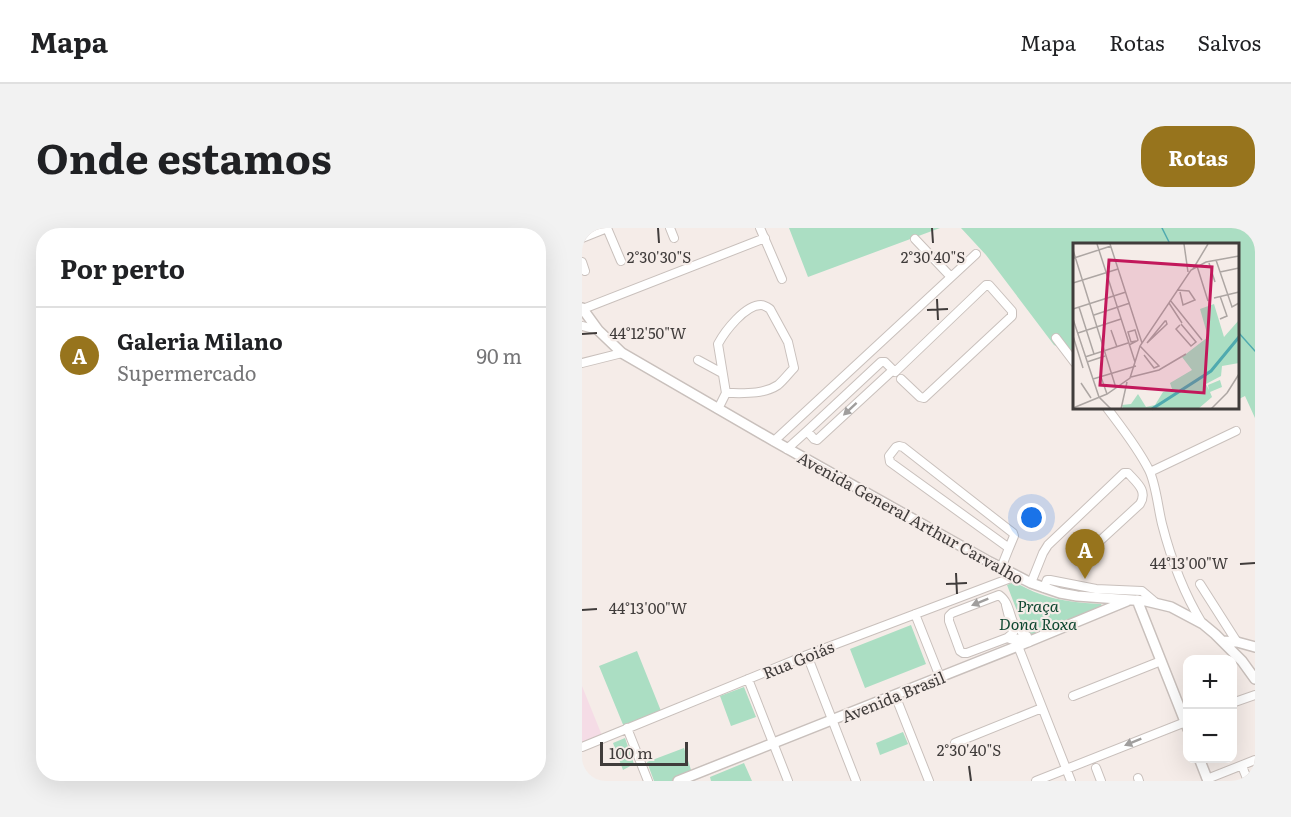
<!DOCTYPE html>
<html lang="pt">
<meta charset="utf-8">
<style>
:root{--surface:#fff;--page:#f2f2f2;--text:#202124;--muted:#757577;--line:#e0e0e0;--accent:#97741d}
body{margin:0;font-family:Literata,serif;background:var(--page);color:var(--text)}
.controls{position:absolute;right:18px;bottom:18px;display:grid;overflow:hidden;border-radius:12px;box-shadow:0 6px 24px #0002}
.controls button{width:54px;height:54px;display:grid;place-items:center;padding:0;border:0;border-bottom:2px solid var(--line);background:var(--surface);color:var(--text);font:30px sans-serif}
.scale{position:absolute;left:18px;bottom:15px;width:88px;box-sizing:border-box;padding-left:6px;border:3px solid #403c3b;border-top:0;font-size:16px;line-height:21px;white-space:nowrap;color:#403c3b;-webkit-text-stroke:4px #f5ece8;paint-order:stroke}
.you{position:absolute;left:450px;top:290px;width:21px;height:21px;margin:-15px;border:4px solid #fff;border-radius:50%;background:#1a73e8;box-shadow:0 0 0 9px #1a73e833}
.badge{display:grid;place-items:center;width:39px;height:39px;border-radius:50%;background:var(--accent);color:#fff;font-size:20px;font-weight:700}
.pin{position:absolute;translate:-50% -50px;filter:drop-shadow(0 2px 3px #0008)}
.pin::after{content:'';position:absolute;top:32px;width:21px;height:18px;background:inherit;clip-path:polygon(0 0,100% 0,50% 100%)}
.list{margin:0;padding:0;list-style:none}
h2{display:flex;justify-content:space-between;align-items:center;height:78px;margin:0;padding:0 24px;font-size:26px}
h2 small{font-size:20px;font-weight:400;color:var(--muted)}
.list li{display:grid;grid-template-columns:39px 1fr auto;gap:18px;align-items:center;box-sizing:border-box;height:96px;padding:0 24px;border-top:2px solid var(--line)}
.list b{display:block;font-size:22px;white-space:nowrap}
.list p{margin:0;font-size:20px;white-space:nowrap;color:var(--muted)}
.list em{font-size:20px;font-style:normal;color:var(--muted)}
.map{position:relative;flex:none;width:673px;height:553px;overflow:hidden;border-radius:24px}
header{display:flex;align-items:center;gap:36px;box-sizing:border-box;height:84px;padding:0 30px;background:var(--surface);border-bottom:2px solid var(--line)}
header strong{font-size:28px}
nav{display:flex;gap:33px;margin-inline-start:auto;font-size:21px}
.intro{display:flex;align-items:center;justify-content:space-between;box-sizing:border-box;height:144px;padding:0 36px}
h1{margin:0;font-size:42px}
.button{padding:15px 27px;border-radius:24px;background:var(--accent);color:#fff;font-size:21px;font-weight:700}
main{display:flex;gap:36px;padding:0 36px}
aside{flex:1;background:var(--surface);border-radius:24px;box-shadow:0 6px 24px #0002}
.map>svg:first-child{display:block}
.education{fill:#f5dce6}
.green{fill:#abdec3}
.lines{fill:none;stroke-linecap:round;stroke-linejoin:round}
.stream{stroke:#50aaaf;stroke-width:1.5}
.minor-casing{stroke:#c9c0bc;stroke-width:10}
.major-casing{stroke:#c9c0bc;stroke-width:12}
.minor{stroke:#fff;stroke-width:8}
.major{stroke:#fff;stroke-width:9}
.oneway{fill:#a09e9d}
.ticks{fill:none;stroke:#403c3b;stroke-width:2}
.labels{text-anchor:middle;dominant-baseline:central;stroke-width:4.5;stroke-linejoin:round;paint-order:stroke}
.street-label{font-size:16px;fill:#403c3b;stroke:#f5ece8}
.park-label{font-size:16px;font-style:italic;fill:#0f4730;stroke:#f5ece8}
.inset-river{fill:none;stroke:#50aaaf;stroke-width:3}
.inset-road{fill:none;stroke:#ada6a3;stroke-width:1.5}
.view{fill:#c2185b;fill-opacity:0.15;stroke:#c2185b;stroke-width:3}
.inset-edge{fill:none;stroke:#403c3b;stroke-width:3}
.ticks-label{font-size:15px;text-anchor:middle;fill:#403c3b;stroke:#f5ece8;stroke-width:4.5;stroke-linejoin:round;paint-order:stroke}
</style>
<header>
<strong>Mapa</strong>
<nav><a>Mapa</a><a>Rotas</a><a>Salvos</a></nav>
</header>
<div class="intro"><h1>Onde estamos</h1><a class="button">Rotas</a></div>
<main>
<aside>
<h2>Por perto<small></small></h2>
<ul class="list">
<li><span class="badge">A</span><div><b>Galeria Milano</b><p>Supermercado</p></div><em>90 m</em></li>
</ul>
</aside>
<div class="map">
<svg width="673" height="553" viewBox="0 0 673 553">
<rect width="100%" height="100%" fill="#f5ece8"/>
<path class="education" d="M 0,458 L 21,510 L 0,519 Z"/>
<path class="green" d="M 207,0 L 358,0 L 226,49 Z
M 379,0 L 673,0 L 673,190 L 663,168 L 657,171 L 656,16 L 493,16 L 493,128 L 472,117 L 404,27 Z
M 432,354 C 441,358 449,363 458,366 C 478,373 498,375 519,376 L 521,379 L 452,409 L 442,401 L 425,357 Z
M 329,397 L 344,436 L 283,460 L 268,421 Z
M 55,423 L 79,483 L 42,499 L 17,438 Z
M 162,459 L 174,489 L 149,498 L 138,468 Z
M 321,504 L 326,516 L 298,527 L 294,515 Z
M 43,510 L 52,536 L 41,542 L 31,515 Z
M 102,520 L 110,545 L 93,553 L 72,553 L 65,534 Z
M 162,535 L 170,553 L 129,553 L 128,549 Z"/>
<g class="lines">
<path class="stream" d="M 580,0 L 588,16
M 656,104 L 673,123"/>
<defs>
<path id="minor" d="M 88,0 L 92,10
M 178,0 L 200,51
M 0,10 L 25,0 L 39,33
M 333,11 L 369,49
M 0,34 L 3,43
M 1,81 L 183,10
M 0,98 L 16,102
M 474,110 L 493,135
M 116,132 L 140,145
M 0,135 L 40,125
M 313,144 L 404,57 L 407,57 L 430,83 L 430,88 L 342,170 L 338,169 L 319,151
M 525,180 C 540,200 556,220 567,242 C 574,256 576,280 580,296 C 589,331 601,364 620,395
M 136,181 L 144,165 L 136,116 C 143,103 163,77 179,77 C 182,77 185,79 188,81 L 206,114 L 212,140 C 207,145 202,152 196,157 C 181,167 160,165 144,165
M 192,213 L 394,26
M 317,218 L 321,219 L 431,305 L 432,308 L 427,320 L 308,234 L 307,228 L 314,219 Z
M 205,221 L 225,203 L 299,134 L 303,134 L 311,142 L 235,212 L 232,211 L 225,203
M 568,244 L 654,203
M 419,340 L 427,320
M 449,355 L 461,325 L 466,317 L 542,245 L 546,245 C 555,255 566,263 558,276 L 496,333
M 618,356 L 655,414
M 462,360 L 465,352 L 468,352 L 514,361 L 560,363 L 573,374
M 424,377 L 431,405 L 425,410 L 385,425 L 381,425 L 378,423 L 367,393 L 367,388 L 370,385 L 417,367 C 426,373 427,384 431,394 C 436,402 442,403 447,414
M 333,386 L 358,449
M 425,410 L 431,412 L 445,408
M 436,418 L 489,553
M 225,427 L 274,553
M 166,451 L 206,553
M 313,467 L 347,553
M 491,468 L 579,433
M 650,475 L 673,467
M 45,500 L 66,553
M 373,515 L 460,480
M 0,519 L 225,427 L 434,348
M 660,538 L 666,553
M 514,540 L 519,553
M 556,550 L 557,553
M 625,551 L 673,532
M 454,553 L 606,493"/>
<path id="major" d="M 0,80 L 16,102 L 40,125 L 192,213 L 404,332 L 449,355 L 478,365 L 495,368 L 564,373 L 589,379 L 621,396 L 633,406 L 660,433 L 673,451
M 555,372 L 606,501
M 641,413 L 655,414 L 673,419
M 617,530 L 626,553
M 96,553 L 436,418 L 545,373"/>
</defs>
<use href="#minor" class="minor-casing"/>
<use href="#major" class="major-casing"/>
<use href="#minor" class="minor"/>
<use href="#major" class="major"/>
</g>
<defs><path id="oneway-solid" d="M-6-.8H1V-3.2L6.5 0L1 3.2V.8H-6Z" transform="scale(1.5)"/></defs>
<g class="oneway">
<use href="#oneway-solid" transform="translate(268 181) rotate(137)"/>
<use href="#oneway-solid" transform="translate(398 374) rotate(158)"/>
<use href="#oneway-solid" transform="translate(551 514) rotate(158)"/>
</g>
<path class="ticks" d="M 76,0 L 77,15M 350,0 L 351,15M 355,71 L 356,92M 345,82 L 366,81M 0,106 L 15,105M 658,336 L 673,335M 374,345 L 375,366M 364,356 L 385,355M 0,382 L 15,381M 387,538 L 389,553"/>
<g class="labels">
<g class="street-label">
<text transform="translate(329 289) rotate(29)">Avenida General Arthur Carvalho</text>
<text transform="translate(216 431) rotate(-22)">Rua Goiás</text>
<text transform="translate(311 468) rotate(-22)">Avenida Brasil</text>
</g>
<g class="park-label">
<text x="456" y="377">Praça<tspan x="456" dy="18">Dona Roxa</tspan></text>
</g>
</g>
<g transform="translate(491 15)">
<rect width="166" height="166" fill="#f5ece8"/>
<path d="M 141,61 L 151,94 L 166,77 L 166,120 L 149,123 L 148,133 L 133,141 L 136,147 L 135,142 L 147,137 L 149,144 L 137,149 L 139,154 L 125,166 L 50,166 L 49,162 L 58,161 L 65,151 L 73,164 L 82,162 L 90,149 L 99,146 L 97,140 L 119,127 L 109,114 L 135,94 L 127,66 Z" fill="#abdec3"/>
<path class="inset-river" d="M 79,166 L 138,128 L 166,94"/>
<path class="inset-road" d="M 24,1 L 62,119M 37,1 L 69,100M 111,1 L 115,29M 0,7 L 43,145M 1,15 L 38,3M 143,17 L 159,64 L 166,60M 136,20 L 142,39M 124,23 L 135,58M 120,26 L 135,1M 147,29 L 166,25M 0,40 L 45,26M 104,47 L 116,48 L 122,57 L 110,62 L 107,49M 147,53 L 154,73 L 147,76M 141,55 L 166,49M 97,57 L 129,97M 96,60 L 109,80M 6,64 L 21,111M 0,66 L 53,49M 21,72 L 57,60M 0,76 L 26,154 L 38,166M 93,78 L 94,81 L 74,100 L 92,78 ZM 107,82 L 103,86 L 118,103 L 123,99 L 108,81M 38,87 L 44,104M 5,90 L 48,76M 0,93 L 10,125M 56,102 L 64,98 L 65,97 L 62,87 L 55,89 L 58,99 L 63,98M 67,103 L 86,123 L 81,125 L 71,112M 12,114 L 55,100M 14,119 L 32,113M 28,134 L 34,151M 58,134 L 86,127 L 113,111M 20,136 L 63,123M 8,140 L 18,155M 154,150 L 166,131M 0,165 L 34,151 L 57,135 L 67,103 L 118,27 L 133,19 L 166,13M 48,166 L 54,139M 138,166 L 154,150"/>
<path class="view" d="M 36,17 L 139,24 L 131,150 L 27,142 Z"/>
<rect width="166" height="166" class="inset-edge"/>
</g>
<g class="ticks-label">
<text x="77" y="35">2°30'30"S</text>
<text x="351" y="35">2°30'40"S</text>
<text x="66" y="111">44°12'50"W</text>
<text x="607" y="341">44°13'00"W</text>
<text x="66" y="386">44°13'00"W</text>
<text x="387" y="528">2°30'40"S</text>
</g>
</svg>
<div class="controls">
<button>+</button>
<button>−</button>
</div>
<div class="scale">100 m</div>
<div class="you"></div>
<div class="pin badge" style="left:503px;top:351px">A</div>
</div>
</main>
